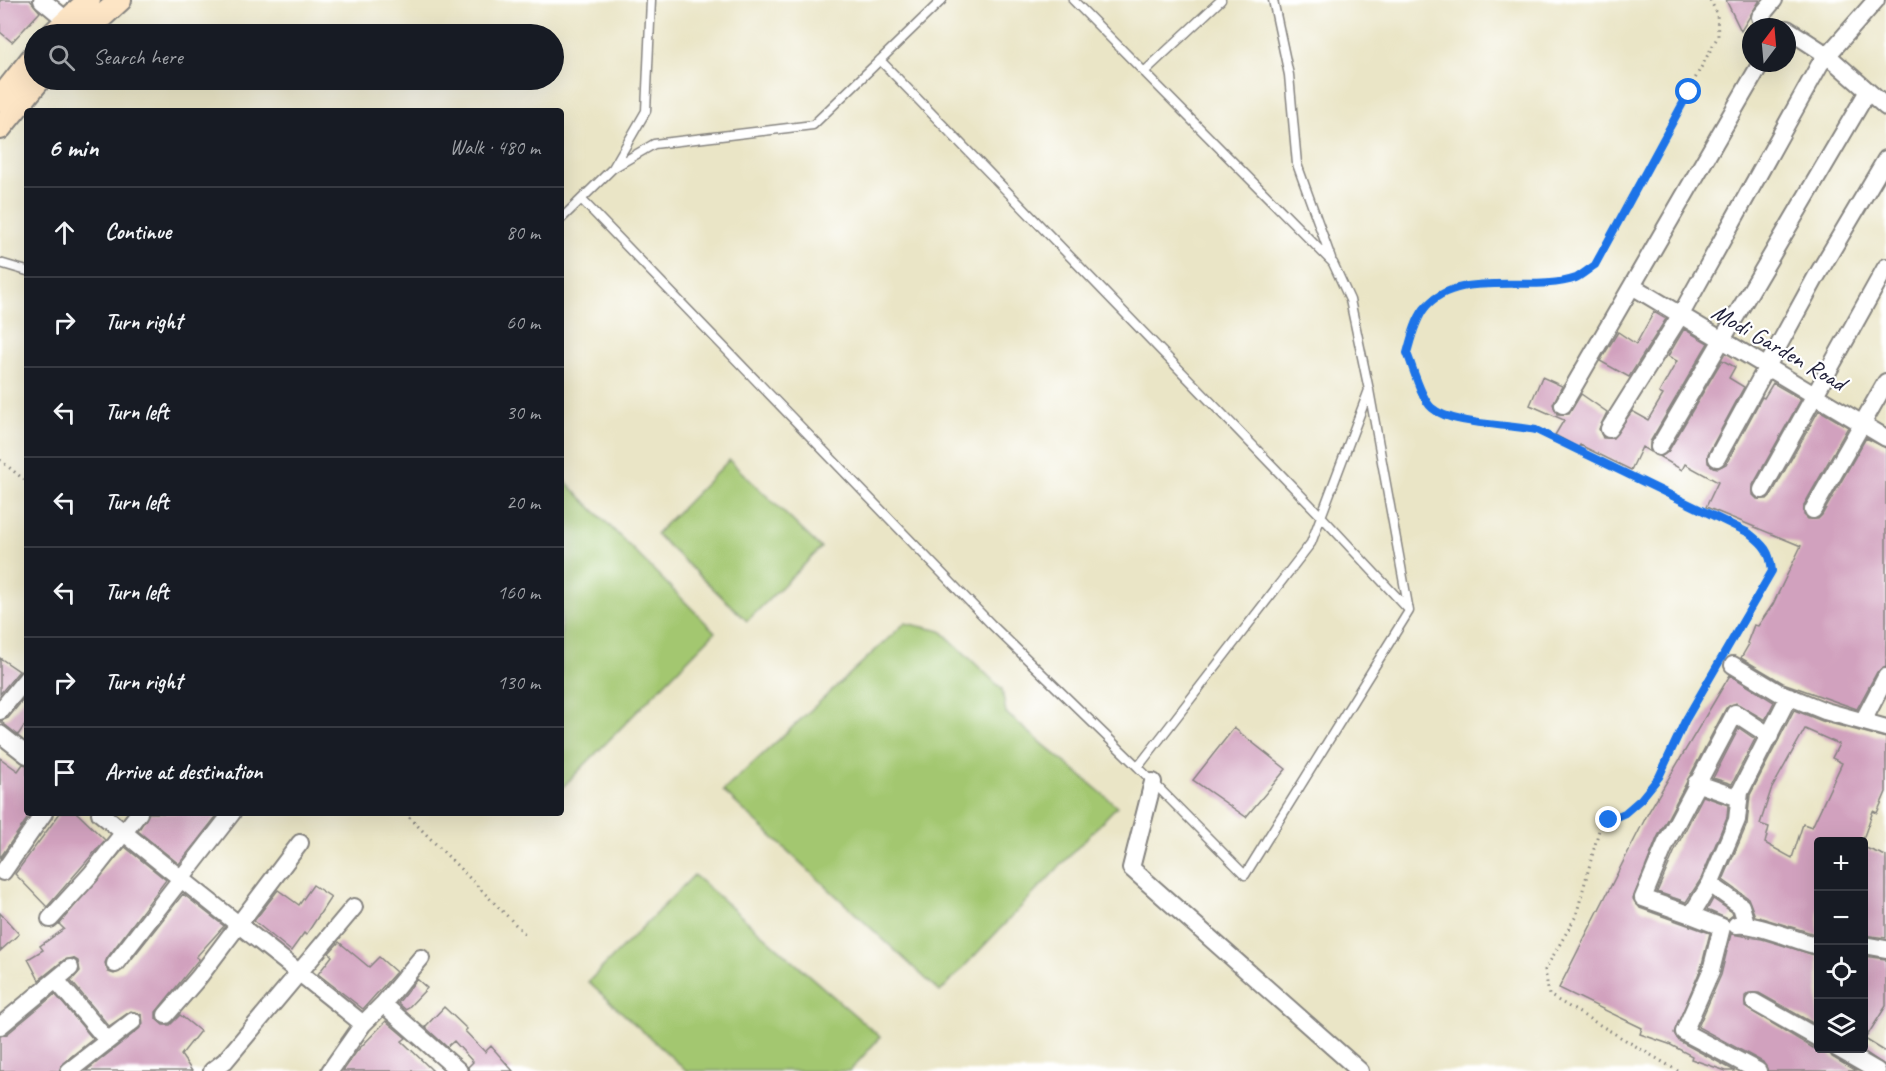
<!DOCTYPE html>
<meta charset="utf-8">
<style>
:root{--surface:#171b24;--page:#20242c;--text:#f1f3f6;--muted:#9ea1a6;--line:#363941}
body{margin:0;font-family:Caveat,sans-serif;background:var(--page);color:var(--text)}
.controls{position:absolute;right:18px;bottom:18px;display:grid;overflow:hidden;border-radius:6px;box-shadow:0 6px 24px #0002}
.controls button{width:54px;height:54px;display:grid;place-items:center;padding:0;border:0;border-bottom:2px solid var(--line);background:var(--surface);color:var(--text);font:30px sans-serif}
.compass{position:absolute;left:1742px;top:18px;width:54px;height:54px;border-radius:50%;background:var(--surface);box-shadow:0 6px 24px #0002;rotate:16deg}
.stop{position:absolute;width:18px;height:18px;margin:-14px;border:4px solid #1a73e8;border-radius:50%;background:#fff}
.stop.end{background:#1a73e8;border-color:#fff;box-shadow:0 2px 6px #0008}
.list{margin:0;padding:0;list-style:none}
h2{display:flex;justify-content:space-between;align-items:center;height:78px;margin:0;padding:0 24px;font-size:26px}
h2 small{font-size:20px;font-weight:400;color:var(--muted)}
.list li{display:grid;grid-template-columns:39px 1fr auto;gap:18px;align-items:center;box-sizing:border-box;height:90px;padding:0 24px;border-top:2px solid var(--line)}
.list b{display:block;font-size:22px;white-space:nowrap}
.list em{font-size:20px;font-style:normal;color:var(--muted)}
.icon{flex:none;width:33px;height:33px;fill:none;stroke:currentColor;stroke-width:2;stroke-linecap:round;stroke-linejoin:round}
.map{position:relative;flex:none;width:1886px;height:1071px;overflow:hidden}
.search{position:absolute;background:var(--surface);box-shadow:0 6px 24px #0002;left:24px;top:24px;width:540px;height:66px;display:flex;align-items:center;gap:15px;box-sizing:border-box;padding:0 21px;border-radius:33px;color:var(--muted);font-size:22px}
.panel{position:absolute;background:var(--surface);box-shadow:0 6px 24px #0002;left:24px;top:108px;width:540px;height:708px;border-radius:6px}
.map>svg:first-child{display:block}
.green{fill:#a3c770;stroke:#627456;stroke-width:1.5}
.building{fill:#d1a1be;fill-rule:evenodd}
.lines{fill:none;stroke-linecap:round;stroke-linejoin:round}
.lane-casing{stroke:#868480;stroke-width:11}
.street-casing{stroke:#868480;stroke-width:20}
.secondary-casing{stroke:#868480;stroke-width:26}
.path{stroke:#868480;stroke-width:3;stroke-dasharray:1.5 4.5;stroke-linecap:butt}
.lane{stroke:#fff;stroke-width:8}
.street{stroke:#fff;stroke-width:16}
.secondary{stroke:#fde5c5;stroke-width:22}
.route{stroke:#1a73e8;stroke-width:8}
.labels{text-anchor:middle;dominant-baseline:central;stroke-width:4.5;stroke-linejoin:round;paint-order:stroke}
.street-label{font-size:24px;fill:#22223b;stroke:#fff}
</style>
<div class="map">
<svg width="1886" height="1071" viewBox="0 0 1886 1071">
<rect width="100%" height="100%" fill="#fff"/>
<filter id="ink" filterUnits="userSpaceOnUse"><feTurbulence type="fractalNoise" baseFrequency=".0167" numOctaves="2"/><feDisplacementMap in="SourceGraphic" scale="12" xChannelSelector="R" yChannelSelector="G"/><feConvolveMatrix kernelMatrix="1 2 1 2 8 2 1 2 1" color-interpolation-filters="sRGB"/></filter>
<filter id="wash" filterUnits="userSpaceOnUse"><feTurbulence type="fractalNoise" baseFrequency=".008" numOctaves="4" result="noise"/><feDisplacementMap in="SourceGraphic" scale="24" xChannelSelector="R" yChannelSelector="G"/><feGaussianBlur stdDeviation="1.35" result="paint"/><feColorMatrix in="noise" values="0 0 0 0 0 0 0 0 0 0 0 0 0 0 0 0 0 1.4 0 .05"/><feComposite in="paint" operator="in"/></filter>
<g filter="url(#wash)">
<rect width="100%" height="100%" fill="#eae5c6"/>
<path class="green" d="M 729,460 L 821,548 L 747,621 L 656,534 Z
M 561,477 L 715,632 L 561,789 Z
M 905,623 L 941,631 L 1002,689 L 1006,713 L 1117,806 L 940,992 L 723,791 Z
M 694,875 L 880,1037 L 850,1071 L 687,1071 L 588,982 Z"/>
<g id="blocks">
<path class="building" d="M 0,0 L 30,0 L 40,12 L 12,42 L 0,32 Z
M 1726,0 L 1760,0 L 1741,31 Z
M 1654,312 L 1666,319 L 1629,377 L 1600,361 L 1618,332 L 1636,344 Z
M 1684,329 L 1708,343 L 1650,442 L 1650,452 L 1642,447 L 1631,470 L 1580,445 L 1578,448 L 1555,435 L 1564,420 L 1530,405 L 1542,377 L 1562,386 L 1553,404 L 1557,414 L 1569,414 L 1581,394 L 1607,412 L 1599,429 L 1603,438 L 1613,438 L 1632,411 L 1648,420 L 1663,395 L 1659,393 L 1677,361 L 1668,356 Z
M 1722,360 L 1735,367 L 1729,378 L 1744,387 L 1708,454 L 1708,463 L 1713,467 L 1718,468 L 1726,464 L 1762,397 L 1764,398 L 1773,383 L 1801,399 L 1753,485 L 1753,495 L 1757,499 L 1767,499 L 1771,495 L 1819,410 L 1848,427 L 1804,505 L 1804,515 L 1808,519 L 1818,519 L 1822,515 L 1866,438 L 1886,448 L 1886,667 L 1877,672 L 1857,709 L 1783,683 L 1741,658 L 1749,644 L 1747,643 L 1754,625 L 1758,626 L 1773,604 L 1801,546 L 1706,507 L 1718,482 L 1685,464 L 1682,470 L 1660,457 L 1668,452 Z
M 0,658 L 19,671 L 0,694 Z
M 1730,675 L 1774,702 L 1765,720 L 1736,703 L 1726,708 L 1657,838 L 1633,899 L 1640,908 L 1710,933 L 1701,968 L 1674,1033 L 1679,1041 L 1735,1071 L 1726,1071 L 1691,1059 L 1692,1056 L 1669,1044 L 1640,1034 L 1642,1028 L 1559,988 L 1648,813 Z
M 26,696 L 27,722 L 18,735 L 0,721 L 8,718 Z
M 1794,710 L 1822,721 L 1886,738 L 1886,792 L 1877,813 L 1873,811 L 1862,842 L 1818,842 L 1818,935 L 1755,916 L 1748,898 L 1723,880 L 1747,824 L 1750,795 ZM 1805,729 L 1839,744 L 1832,758 L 1842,763 L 1812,827 L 1803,824 L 1792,858 L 1765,843 L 1769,827 L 1760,824 L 1771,790 Z
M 1234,728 L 1286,769 L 1246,817 L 1193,780 Z
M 1739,728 L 1755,739 L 1732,784 L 1713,778 Z
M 0,758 L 18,771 L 23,764 L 27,765 L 27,819 L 0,858 Z
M 1703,796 L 1728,805 L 1727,817 L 1701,879 L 1686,902 L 1657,892 L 1676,848 Z
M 60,813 L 77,813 L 105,840 L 47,907 L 15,874 Z
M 149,813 L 219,813 L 179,864 L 138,831 Z
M 125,847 L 166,880 L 107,958 L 105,963 L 108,972 L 114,974 L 123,970 L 183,894 L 224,926 L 196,957 L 199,959 L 156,1012 L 156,1019 L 163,1025 L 170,1025 L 180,1015 L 200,1031 L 181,1055 L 192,1071 L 86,1071 L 139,1029 L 143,1024 L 142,1015 L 131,1011 L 109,1026 L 71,981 L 80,971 L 78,961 L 73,958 L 64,960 L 39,980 L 28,959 L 43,950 L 40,946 L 64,929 L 59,924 Z
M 1863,847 L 1886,856 L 1886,938 L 1863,935 Z
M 313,885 L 331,897 L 306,935 L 304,933 L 291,951 L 254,921 L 278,890 L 299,905 Z
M 1713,899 L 1732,912 L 1733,915 L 1728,919 L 1707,910 Z
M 0,913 L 19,934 L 0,951 Z
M 1731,934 L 1762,939 L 1818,956 L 1818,1026 L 1759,993 L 1749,993 L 1745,996 L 1745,1007 L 1813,1048 L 1827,1048 L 1832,1057 L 1856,1071 L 1768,1071 L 1763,1062 L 1698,1027 L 1721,975 Z
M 339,942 L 369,967 L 379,957 L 396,972 L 363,1009 L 318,974 L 332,956 L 329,953 Z
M 1863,956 L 1886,959 L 1886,1006 L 1865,1039 L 1886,1052 L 1886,1066 L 1859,1048 L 1863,1048 Z
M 417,979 L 427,988 L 406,1010 L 398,1003 Z
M 55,994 L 93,1039 L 63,1063 L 59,1071 L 0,1071 L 0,1036 L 7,1034 Z
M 444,1007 L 467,1029 L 465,1031 L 485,1052 L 491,1046 L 513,1071 L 469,1071 L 468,1067 L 473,1062 L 454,1041 L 447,1047 L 425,1027 Z
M 386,1021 L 406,1038 L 402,1041 L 433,1071 L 343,1071 L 357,1051 Z"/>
</g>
</g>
<g filter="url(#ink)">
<use href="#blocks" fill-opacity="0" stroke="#868480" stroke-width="1.5"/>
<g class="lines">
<defs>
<path id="lane" d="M 1073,0 L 1333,263 L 1350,300 L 1369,390 L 1409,611 L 1245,875 L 1138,767
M 1273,0 L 1289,75 L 1297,164 L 1331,258
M 880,60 L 1321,516 L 1408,609
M 1144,72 L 1221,0
M 613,168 L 646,111 L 651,0
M 582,200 L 991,624 L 1138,767 L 1311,543 L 1369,390
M 561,219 L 613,168 L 654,144 L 813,125 L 942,0
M 0,263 L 27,271"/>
<path id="street" d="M 42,0 L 76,28
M 1760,17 L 1774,0
M 1787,29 L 1827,55 L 1886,107
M 1632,286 L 1886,438
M 1563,405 L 1761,63
M 1609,429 L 1680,316 L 1820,64 L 1876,0
M 1659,447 L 1868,91
M 1717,458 L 1816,277 L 1886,159
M 1762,490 L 1886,267
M 1813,510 L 1886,382
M 1733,665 L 1778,692 L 1825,711 L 1886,728
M 0,711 L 27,678
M 1863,721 L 1886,677
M 0,734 L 27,755
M 1153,782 L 1131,868 L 1360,1071
M 1696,783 L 1739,798
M 100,813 C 187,885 276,953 363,1024 L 383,1004 L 459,1071
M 3,872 L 44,813
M 1710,884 L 1691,915 L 1643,898 L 1666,843 L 1735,713 L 1770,736
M 1691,915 L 1722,927 L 1711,971 L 1684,1032 L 1758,1071
M 50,919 L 92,873 L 139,813
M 1746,923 L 1741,906 L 1710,884 L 1737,820 L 1740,792 L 1789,696
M 1736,925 C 1755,922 1796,941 1818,946
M 1864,945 L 1886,949
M 115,964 L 232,813
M 56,980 L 107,1040
M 1754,1002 L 1818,1038
M 383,1004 L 421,958
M 166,1015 L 199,977 L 300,843
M 0,1026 L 70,968
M 1837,1048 L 1877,1071
M 69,1071 L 133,1021
M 212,1071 L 225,1061 L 354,907
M 330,1071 L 363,1024"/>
<path id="secondary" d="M 53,34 L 89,0
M 83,34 L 120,0
M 0,99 L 34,56
M 0,128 L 39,80"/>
</defs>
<use href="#lane" class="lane-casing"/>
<use href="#street" class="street-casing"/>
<use href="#secondary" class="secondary-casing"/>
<path class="path" d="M 1710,0 L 1717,13 L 1718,36 L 1595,265 C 1589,269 1582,275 1576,278 C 1532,294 1455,267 1424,309 C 1415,321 1411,339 1407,353 C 1413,367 1421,399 1432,408 C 1450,425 1509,424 1536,430 L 1749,533 C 1764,545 1770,551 1772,571 L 1726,651
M 0,460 L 27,482
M 405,813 L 526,935
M 1678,1071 L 1549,995 L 1545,970 L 1576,916 L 1599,830 L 1641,799 L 1659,777 L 1685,721 L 1716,667"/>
<use href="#lane" class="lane"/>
<use href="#street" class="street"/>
<use href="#secondary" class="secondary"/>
</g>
</g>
<g class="lines" filter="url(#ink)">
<path class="route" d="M 1609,820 L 1625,813 L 1641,799 L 1659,777 L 1685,721 L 1772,571 C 1770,551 1764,545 1749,533 L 1536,430 C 1508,424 1451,425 1432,408 C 1421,399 1413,367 1407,353 C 1411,339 1415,321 1424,309 C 1456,267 1531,294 1576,278 C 1582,275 1589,269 1595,265 L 1689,92"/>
</g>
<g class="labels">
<g class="street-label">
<text transform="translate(1779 347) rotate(30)">Modi Garden Road</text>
</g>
</g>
</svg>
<div class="controls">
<button>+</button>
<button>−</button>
<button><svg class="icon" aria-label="locate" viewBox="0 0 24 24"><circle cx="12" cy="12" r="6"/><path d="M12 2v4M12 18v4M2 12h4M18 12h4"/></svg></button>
<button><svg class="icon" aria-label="layers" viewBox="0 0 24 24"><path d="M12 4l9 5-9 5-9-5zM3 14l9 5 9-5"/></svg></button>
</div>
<svg class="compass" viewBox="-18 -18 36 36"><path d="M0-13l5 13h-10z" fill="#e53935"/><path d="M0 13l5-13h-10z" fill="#9ea1a6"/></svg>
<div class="stop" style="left:1689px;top:92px"></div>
<div class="stop end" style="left:1609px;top:820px"></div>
<div class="search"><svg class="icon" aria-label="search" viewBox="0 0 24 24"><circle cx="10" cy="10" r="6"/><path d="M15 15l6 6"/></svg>Search here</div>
<section class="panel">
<h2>6 min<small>Walk · 480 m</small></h2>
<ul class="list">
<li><svg class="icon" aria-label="ahead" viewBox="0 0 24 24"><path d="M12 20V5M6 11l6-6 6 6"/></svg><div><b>Continue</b></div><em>80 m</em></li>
<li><svg class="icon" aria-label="right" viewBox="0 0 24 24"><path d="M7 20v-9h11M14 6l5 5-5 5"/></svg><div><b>Turn right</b></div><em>60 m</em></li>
<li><svg class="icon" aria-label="left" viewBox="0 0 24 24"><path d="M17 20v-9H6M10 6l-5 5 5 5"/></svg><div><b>Turn left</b></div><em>30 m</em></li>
<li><svg class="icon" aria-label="left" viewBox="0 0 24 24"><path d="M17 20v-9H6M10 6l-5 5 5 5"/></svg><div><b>Turn left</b></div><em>20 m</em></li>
<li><svg class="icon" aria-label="left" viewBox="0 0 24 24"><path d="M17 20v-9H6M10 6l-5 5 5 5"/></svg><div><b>Turn left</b></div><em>160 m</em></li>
<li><svg class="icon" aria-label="right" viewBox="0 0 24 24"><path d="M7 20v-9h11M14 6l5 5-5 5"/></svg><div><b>Turn right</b></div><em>130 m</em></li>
<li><svg class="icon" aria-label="arrive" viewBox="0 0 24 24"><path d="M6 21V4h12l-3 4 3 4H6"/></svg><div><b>Arrive at destination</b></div></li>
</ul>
</section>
</div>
